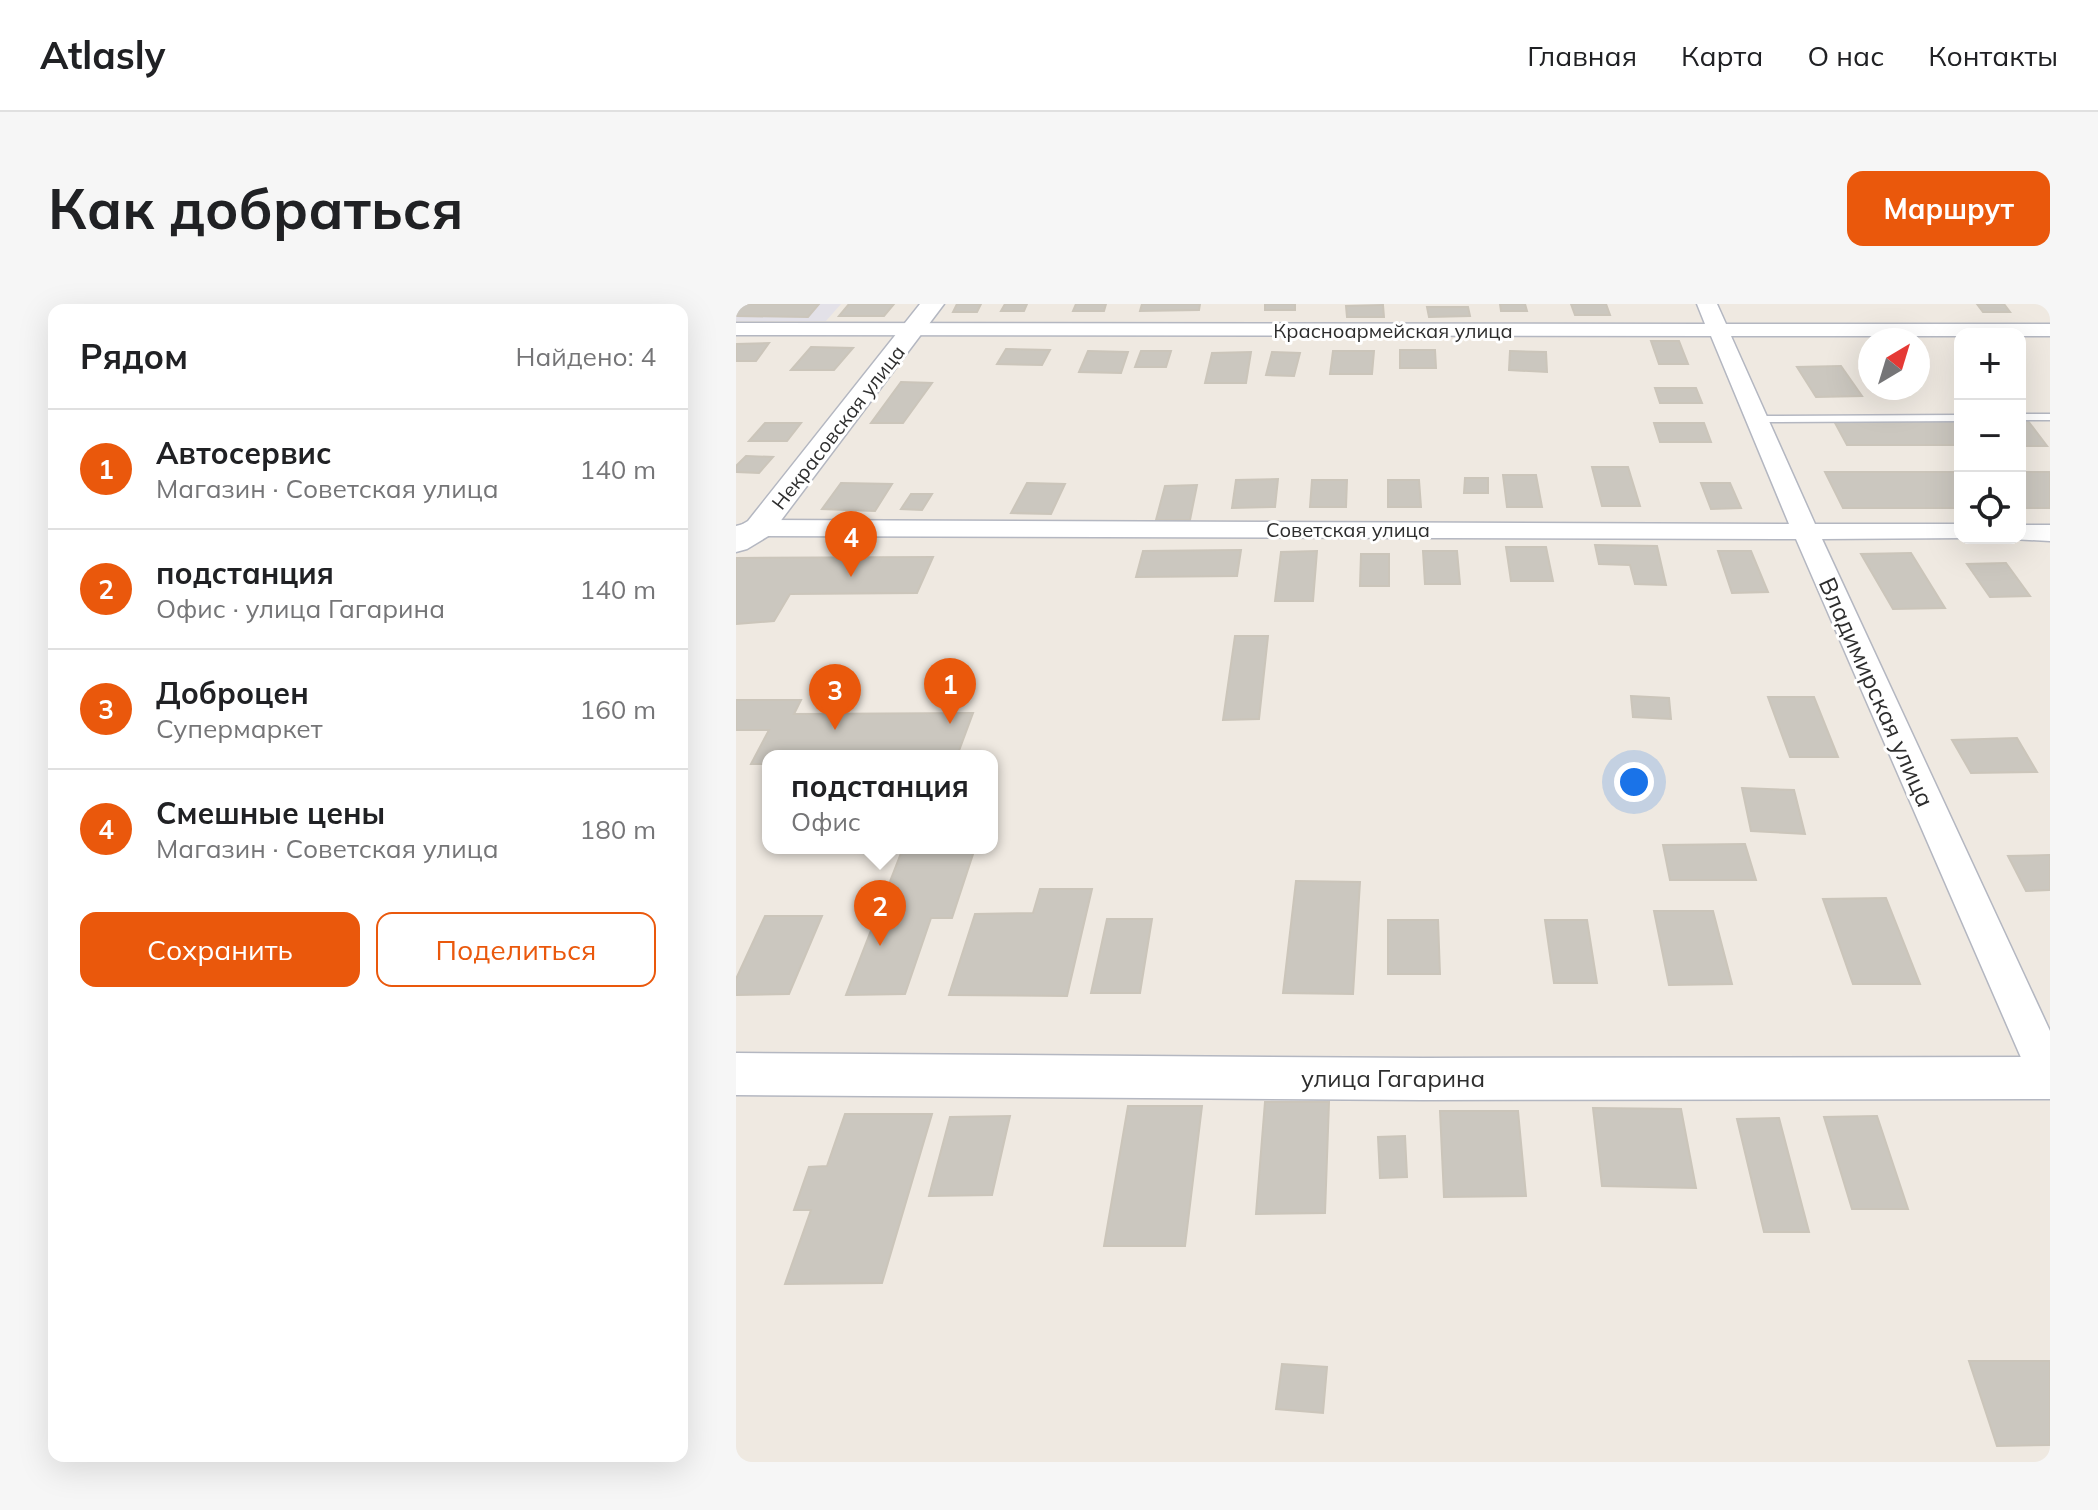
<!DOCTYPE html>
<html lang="ru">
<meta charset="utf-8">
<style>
:root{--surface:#fff;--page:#f6f6f6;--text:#202124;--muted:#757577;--line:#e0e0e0;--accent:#ea580c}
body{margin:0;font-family:Mulish,sans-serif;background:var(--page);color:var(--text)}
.controls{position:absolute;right:24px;top:24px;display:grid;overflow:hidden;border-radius:16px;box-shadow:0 8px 32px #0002}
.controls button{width:72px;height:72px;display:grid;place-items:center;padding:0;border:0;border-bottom:2px solid var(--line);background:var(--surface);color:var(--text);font:40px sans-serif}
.compass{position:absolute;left:1122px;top:24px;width:72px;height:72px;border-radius:50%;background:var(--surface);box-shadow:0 8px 32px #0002;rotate:38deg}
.you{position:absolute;left:898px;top:478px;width:28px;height:28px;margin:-20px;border:6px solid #fff;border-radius:50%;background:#1a73e8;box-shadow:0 0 0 12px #1a73e833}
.badge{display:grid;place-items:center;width:52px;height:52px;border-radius:50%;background:var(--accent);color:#fff;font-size:26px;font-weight:700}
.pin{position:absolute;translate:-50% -66px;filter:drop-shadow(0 2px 4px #0008)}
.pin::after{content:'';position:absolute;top:42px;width:28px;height:24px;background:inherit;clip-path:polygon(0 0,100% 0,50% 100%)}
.popup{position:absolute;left:26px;top:446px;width:236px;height:104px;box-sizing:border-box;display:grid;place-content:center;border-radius:16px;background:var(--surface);filter:drop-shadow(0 2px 6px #0005);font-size:26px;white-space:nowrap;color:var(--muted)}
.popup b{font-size:30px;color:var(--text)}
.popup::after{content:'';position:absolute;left:50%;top:100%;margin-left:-16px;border:16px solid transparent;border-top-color:var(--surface)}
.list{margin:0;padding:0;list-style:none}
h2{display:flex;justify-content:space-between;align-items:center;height:104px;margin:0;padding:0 32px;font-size:34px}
h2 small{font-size:26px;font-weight:400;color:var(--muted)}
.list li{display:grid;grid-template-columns:52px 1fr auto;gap:24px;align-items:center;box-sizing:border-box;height:120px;padding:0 32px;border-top:2px solid var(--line)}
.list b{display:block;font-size:30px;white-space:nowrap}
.list p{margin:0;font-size:26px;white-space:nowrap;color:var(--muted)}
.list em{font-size:26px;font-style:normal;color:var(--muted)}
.actions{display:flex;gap:16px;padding:24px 32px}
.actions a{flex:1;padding:18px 0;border:2px solid var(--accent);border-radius:16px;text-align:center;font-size:28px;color:var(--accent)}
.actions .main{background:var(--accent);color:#fff}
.icon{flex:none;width:44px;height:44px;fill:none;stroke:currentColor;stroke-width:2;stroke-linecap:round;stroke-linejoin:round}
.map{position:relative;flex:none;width:1314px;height:1158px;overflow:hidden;border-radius:16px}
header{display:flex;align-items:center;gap:48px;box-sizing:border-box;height:112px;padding:0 40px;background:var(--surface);border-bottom:2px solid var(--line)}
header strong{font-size:38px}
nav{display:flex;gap:44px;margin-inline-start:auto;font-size:28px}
.intro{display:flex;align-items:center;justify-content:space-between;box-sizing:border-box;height:192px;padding:0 48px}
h1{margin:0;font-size:56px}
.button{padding:20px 36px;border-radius:16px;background:var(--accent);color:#fff;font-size:28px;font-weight:700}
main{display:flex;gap:48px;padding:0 48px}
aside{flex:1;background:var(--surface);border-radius:16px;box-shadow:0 8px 32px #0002}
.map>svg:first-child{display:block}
.industrial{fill:#e3e1e8}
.building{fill:#cbc7bf;stroke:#cbc5ba;stroke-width:2}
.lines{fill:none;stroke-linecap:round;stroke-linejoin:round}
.service-casing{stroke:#b4b7c1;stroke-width:3}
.minor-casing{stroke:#b4b7c1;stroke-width:3}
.tertiary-casing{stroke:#b4b7c1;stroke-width:3}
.service{fill:#fff;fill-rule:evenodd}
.minor{fill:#fff;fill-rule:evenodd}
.tertiary{fill:#fff;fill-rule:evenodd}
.labels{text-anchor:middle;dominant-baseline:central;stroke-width:6;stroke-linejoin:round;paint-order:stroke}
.far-street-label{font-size:20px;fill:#2e2e2e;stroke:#fff}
.street-label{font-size:24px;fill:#2e2e2e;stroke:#fff}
</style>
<header>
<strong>Atlasly</strong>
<nav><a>Главная</a><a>Карта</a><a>О нас</a><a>Контакты</a></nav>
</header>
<div class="intro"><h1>Как добраться</h1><a class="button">Маршрут</a></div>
<main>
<aside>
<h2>Рядом<small>Найдено: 4</small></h2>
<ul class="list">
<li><span class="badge">1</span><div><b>Автосервис</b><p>Магазин · Советская улица</p></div><em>140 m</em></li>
<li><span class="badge">2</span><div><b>подстанция</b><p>Офис · улица Гагарина</p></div><em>140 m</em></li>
<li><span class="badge">3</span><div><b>Доброцен</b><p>Супермаркет</p></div><em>160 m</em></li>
<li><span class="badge">4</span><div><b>Смешные цены</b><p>Магазин · Советская улица</p></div><em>180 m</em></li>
</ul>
<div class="actions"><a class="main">Сохранить</a><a>Поделиться</a></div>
</aside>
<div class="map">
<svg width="1314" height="1158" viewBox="0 0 1314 1158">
<rect width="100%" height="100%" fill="#efe9e1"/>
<path class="industrial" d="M 0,0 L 105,0 L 90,17 L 0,17 Z"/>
<path class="building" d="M 0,0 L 83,0 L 72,13 L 0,12 Z
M 113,0 L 158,0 L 148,12 L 103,12 Z
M 221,0 L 245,0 L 241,8 L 217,8 Z
M 269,0 L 291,0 L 288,7 L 265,7 Z
M 340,0 L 370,0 L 368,7 L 337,7 Z
M 406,0 L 464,0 L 463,6 L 404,7 Z
M 529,0 L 559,0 L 559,6 L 529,6 Z
M 764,0 L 789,0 L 791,7 L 765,7 Z
M 835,0 L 870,0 L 874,11 L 839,11 Z
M 1241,0 L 1268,0 L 1274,8 L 1247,8 Z
M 647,1 L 648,13 L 611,13 L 610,2 Z
M 691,3 L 732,3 L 734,12 L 693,13 Z
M 915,37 L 943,37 L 952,60 L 923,60 Z
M 33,39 L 20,57 L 0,57 L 0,40 Z
M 75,43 L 117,44 L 98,66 L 55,66 Z
M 270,45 L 314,46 L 306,61 L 261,60 Z
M 664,46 L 699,46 L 700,64 L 664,64 Z
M 352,47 L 392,48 L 385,69 L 343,68 Z
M 405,47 L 435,47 L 430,63 L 399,63 Z
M 597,47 L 638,47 L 636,70 L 594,70 Z
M 774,47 L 810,48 L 811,68 L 773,66 Z
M 515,48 L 510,79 L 469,79 L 476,49 Z
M 536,48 L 564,49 L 558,72 L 530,71 Z
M 1105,62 L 1126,92 L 1080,93 L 1061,63 Z
M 165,78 L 196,79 L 167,119 L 135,119 Z
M 919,84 L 960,84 L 966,99 L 924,99 Z
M 1098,117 L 1224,117 L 1224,141 L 1111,141 Z
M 1284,117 L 1292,117 L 1311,142 L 1284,142 Z
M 29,119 L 65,119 L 51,137 L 13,137 Z
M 918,119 L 968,119 L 975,138 L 924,138 Z
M 10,152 L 37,153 L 23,169 L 0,168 L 0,162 Z
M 856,163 L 892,163 L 904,202 L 866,202 Z
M 1089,168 L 1224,168 L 1224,204 L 1107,204 Z
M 1284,168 L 1314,168 L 1314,204 L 1284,204 Z
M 767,171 L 800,171 L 806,203 L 771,203 Z
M 729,174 L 752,174 L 752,189 L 728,189 Z
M 542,175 L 539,203 L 496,204 L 500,176 Z
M 576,176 L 611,176 L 610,203 L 574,203 Z
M 652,176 L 683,176 L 685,203 L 652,203 Z
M 105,179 L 156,180 L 139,207 L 86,205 Z
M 291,179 L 329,180 L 315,210 L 275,209 Z
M 965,179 L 994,179 L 1005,204 L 975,205 Z
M 461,181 L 454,216 L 420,216 L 429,182 Z
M 175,190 L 196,190 L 186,206 L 165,205 Z
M 859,241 L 921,242 L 930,281 L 899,280 L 894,261 L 863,260 Z
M 770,243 L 810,243 L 817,277 L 775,277 Z
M 505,246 L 501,272 L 400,273 L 407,247 Z
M 581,247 L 577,297 L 539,297 L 545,248 Z
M 687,247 L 721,247 L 724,280 L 689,280 Z
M 982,247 L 1015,247 L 1032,288 L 996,289 Z
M 1175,249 L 1209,304 L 1157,305 L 1125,250 Z
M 625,250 L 653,250 L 653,282 L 624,282 Z
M 197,253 L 181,289 L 54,290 L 38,317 L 0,320 L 0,254 Z
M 1270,259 L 1294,292 L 1254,293 L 1231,260 Z
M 499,332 L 532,332 L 523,415 L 487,416 Z
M 895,392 L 933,394 L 935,415 L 897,413 Z
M 1032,393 L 1078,393 L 1102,453 L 1054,453 Z
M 0,396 L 65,396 L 58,410 L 237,409 L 221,452 L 32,452 L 32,460 L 15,460 L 33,426 L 0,426 Z
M 1281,434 L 1301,468 L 1235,469 L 1216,436 Z
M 1006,484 L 1058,486 L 1069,530 L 1015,527 Z
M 1009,540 L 1020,576 L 934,576 L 927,541 Z
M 167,544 L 239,544 L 216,614 L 195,614 L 169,690 L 110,691 Z
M 1314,551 L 1314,586 L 1290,587 L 1272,552 Z
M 560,577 L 624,578 L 617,690 L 547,689 Z
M 304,585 L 356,585 L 331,692 L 213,691 L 239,610 L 297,609 Z
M 1150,594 L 1184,680 L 1117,680 L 1087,595 Z
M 918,607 L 977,607 L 996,680 L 933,681 Z
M 29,612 L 86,612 L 53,690 L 0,691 L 0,675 Z
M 371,615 L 416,615 L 404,689 L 355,689 Z
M 652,616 L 702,616 L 704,670 L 652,670 Z
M 809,616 L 851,616 L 861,679 L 818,679 Z
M 529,798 L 593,798 L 589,909 L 520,910 Z
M 392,802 L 466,802 L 449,942 L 368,942 Z
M 857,804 L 945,805 L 960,884 L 866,882 Z
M 704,807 L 782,807 L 790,892 L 708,893 Z
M 109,810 L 196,810 L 146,979 L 49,980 L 75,906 L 58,906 L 73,863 L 91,862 Z
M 274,812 L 256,891 L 193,892 L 214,813 Z
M 1141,812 L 1172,905 L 1116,905 L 1088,813 Z
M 1043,814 L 1073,928 L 1028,928 L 1001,815 Z
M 669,832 L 671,873 L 644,874 L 642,833 Z
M 1233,1057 L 1314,1057 L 1314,1141 L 1261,1142 Z
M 546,1060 L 591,1063 L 587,1109 L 540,1105 Z"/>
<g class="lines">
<defs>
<path id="service" d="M 1284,110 L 1314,110 L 1314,116 L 1284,116 Z
M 1224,111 L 1224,117 L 1022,118 L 1016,115 L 1022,112 Z"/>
<path id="minor" d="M 961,0 L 981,0 L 990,20 L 1314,20 L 1314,32 L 995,32 L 1079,220 L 1224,220 L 1224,234 L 1231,234 L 1086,235 L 1314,727 L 1314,789 L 1299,784 L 1293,772 L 1060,235 L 24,232 L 0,238 L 0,222 L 23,216 L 1053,220 L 975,32 L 0,31 L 0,19 L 969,20 Z
M 1284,221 L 1314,221 L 1314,237 L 1275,235 L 1284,234 Z"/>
<path id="tertiary" d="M 184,0 L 208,0 L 34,231 L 11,245 L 0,248 L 0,224 L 12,217 Z
M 0,749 L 687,754 L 1314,753 L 1314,795 L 687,796 L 0,791 Z"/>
</defs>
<use href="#service" class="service-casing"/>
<use href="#minor" class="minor-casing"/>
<use href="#tertiary" class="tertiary-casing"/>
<use href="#service" class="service"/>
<use href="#minor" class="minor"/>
<use href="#tertiary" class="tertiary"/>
</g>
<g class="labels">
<g class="far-street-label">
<text x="657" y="26">Красноармейская улица</text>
<text transform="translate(102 123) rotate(-52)">Некрасовская улица</text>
<text x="612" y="225">Советская улица</text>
</g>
<g class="street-label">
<text transform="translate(1141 388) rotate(66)">Владимирская улица</text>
<text x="657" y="774">улица Гагарина</text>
</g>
</g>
</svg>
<div class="controls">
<button>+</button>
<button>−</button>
<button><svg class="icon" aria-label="locate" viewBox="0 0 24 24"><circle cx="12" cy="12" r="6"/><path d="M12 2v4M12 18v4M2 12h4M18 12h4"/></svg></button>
</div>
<svg class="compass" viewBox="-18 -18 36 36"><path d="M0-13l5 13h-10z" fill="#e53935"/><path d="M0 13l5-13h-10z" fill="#757577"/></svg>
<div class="you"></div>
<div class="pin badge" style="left:214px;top:420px">1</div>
<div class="pin badge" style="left:144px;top:642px">2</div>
<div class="popup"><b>подстанция</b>Офис</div>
<div class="pin badge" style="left:99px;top:426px">3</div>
<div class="pin badge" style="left:115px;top:273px">4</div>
</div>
</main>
